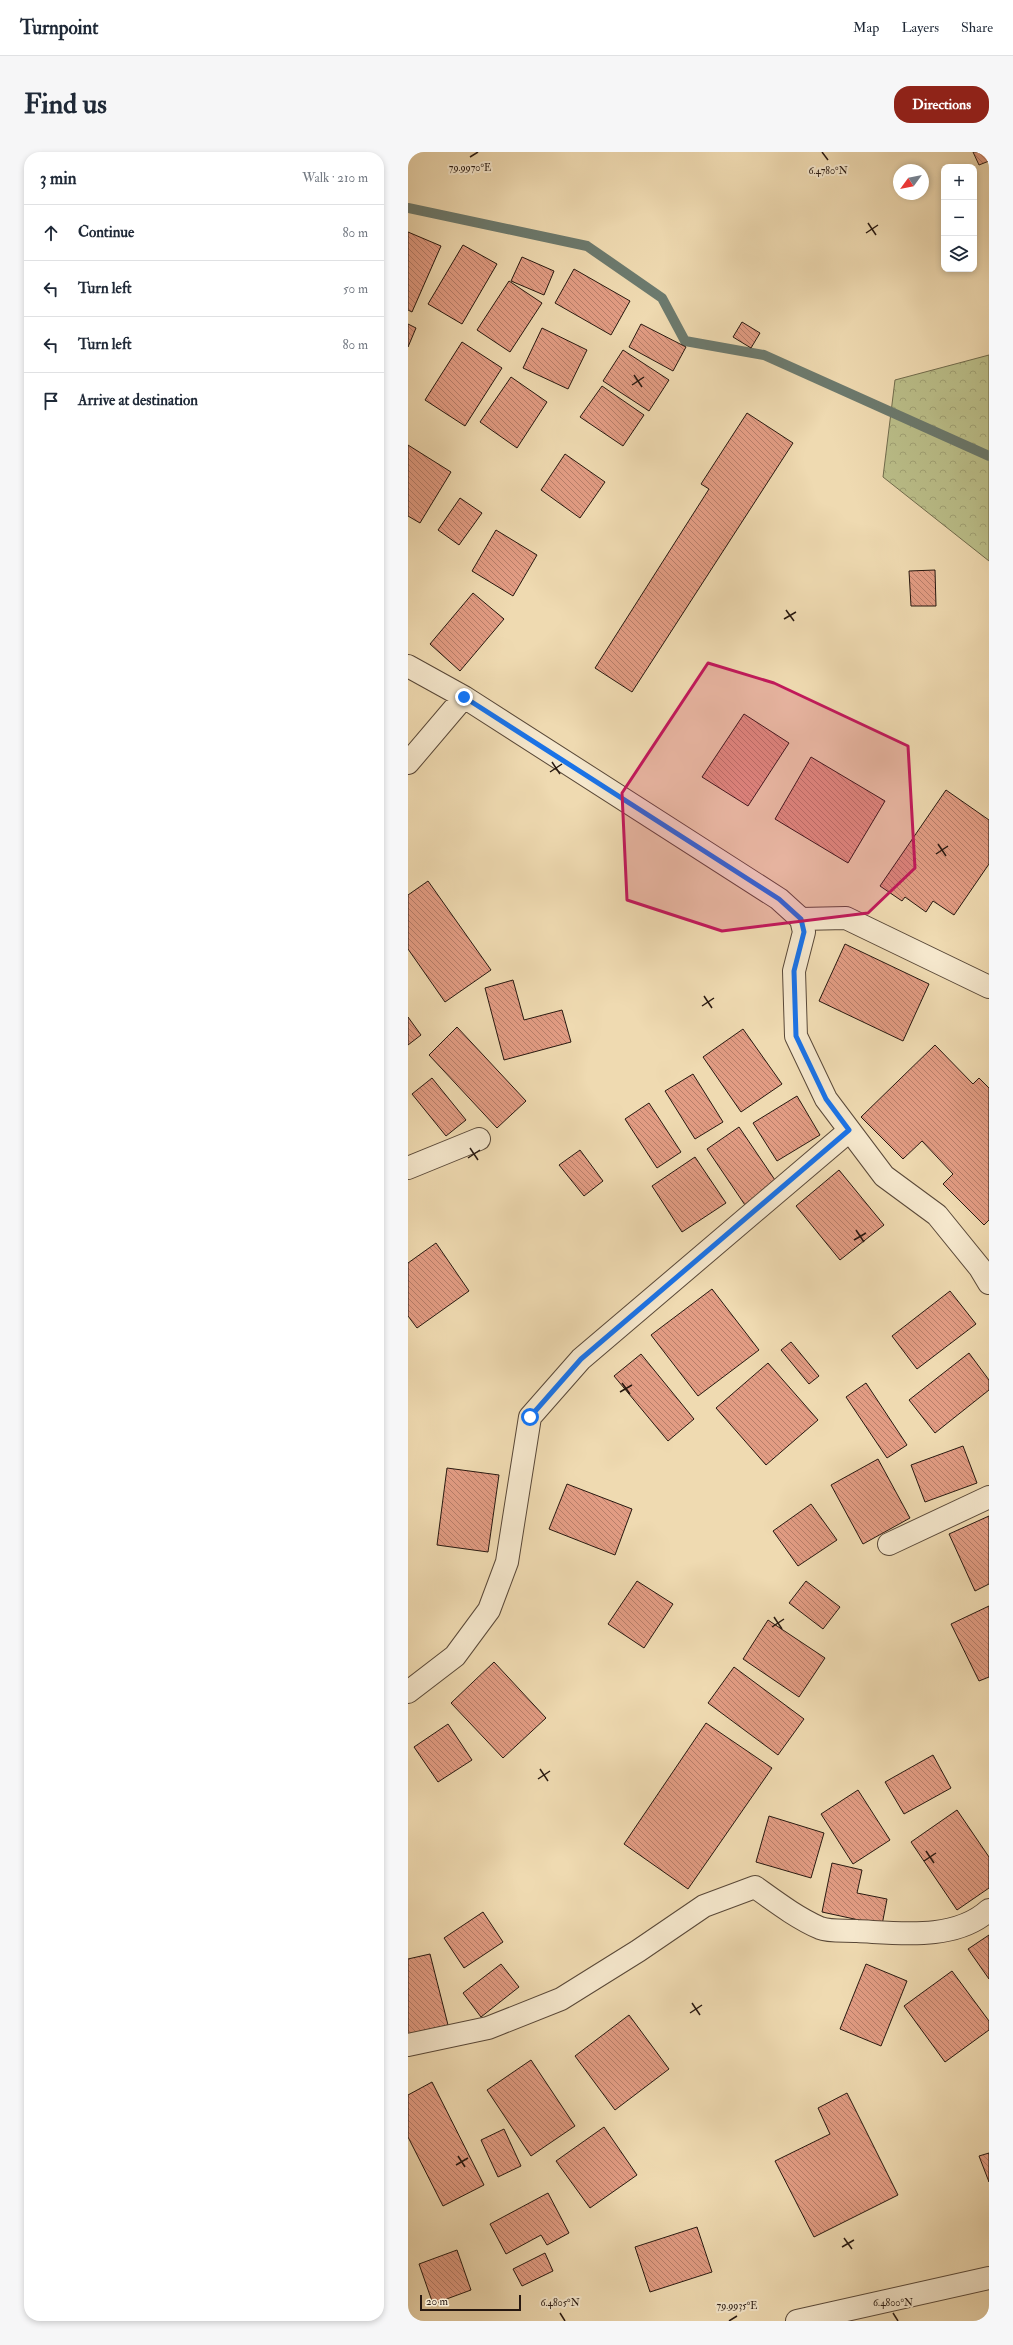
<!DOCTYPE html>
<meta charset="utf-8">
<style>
:root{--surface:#fff;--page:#f6f6f7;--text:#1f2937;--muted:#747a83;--line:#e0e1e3;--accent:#8f2418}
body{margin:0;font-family:"IM FELL Double Pica",serif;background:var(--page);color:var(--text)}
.controls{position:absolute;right:12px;top:12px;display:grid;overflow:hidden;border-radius:8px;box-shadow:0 2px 6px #0003}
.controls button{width:36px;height:36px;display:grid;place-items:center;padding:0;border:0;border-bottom:1px solid var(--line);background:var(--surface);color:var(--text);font:20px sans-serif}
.compass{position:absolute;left:485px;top:12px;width:36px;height:36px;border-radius:50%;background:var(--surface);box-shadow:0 2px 6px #0003;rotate:237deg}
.scale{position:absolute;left:12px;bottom:10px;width:101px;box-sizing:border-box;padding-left:4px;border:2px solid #271810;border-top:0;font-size:11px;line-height:14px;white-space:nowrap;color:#271810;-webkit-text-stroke:3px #f5e7cc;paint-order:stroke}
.stop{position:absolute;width:12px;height:12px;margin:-9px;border:3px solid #1a73e8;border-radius:50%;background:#fff}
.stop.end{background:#1a73e8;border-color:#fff;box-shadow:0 1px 4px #0008}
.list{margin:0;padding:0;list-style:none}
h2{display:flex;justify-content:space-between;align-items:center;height:52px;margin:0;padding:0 16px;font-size:17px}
h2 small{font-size:13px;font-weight:400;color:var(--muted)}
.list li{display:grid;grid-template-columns:26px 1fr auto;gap:12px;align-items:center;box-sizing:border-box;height:56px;padding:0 16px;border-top:1px solid var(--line)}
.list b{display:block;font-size:15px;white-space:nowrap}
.list em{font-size:13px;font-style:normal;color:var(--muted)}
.icon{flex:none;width:22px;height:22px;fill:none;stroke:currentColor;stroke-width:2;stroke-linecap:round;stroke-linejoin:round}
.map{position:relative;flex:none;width:581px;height:2169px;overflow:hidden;border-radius:16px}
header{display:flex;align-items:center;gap:24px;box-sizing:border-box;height:56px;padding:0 20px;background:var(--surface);border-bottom:1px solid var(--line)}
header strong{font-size:19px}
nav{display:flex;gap:22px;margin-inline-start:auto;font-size:14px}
.intro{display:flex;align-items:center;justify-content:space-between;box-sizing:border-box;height:96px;padding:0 24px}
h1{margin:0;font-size:28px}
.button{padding:10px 18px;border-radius:16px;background:var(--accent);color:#fff;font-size:14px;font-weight:700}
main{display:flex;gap:24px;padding:0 24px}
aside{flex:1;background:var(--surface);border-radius:16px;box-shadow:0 2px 6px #0003}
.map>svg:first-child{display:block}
.forest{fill:url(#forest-crowns);stroke:#716c4d}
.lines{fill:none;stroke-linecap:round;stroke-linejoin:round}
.stream{stroke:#6c7a6e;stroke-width:10}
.building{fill:url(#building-back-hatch);stroke:#271810}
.minor-casing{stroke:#594838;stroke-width:24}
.minor{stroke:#f5e7cc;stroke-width:22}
.route{stroke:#1a73e8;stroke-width:5}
.marked{fill:#c2185b;fill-opacity:0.2;stroke:#c2185b;stroke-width:3;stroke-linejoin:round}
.ticks{fill:none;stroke:#271810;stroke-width:1.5}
.ticks-label{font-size:10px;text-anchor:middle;fill:#271810;stroke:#f5e7cc;stroke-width:4;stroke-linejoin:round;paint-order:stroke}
</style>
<header>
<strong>Turnpoint</strong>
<nav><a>Map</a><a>Layers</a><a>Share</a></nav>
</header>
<div class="intro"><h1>Find us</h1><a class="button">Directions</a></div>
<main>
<aside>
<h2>3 min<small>Walk · 210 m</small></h2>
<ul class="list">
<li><svg class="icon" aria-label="ahead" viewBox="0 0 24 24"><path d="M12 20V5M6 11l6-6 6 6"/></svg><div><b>Continue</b></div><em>80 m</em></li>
<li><svg class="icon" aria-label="left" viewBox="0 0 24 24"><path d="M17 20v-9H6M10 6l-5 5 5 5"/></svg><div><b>Turn left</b></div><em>50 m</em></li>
<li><svg class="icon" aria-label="left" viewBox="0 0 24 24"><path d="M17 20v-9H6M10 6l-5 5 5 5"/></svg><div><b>Turn left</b></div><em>80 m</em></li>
<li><svg class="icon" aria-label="arrive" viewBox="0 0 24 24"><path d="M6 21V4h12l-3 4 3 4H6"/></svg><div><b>Arrive at destination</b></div></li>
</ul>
</aside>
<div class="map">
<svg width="581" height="2169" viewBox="0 0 581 2169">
<defs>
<pattern id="forest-crowns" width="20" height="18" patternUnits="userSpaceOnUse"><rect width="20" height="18" fill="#bbbf8a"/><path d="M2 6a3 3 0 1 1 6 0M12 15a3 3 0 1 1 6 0" fill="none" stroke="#a1a376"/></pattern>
<pattern id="building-back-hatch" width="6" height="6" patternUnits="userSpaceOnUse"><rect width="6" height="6" fill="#e29c83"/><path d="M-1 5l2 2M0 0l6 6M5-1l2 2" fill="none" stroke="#b77e6a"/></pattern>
</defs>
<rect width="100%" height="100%" fill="#efdab1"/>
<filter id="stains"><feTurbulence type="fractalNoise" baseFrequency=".005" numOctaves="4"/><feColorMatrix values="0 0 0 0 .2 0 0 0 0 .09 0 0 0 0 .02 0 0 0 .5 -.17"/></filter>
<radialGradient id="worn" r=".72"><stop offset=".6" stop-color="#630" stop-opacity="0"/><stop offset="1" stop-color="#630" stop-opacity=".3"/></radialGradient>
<path class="forest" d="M 581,203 L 581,409 L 475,325 L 487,228 Z"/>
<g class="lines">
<path class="stream" d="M 0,56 L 179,94 L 254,146 L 277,189 L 356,203 L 581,304"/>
</g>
<path class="building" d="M 565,0 L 581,0 L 581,9 L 571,13 Z
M 0,80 L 33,94 L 4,160 L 0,158 Z
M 55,93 L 89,112 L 54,172 L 20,152 Z
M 114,105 L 146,119 L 136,143 L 103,129 Z
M 166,117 L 222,149 L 203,183 L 147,151 Z
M 101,129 L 134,151 L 102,200 L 69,178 Z
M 334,170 L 352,181 L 343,196 L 325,185 Z
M 0,172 L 8,176 L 0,195 Z
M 233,172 L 278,195 L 265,219 L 221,195 Z
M 134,176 L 179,198 L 160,237 L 115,216 Z
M 54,190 L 94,216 L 57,274 L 17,248 Z
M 215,198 L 261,228 L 241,259 L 195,229 Z
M 103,225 L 139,250 L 109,296 L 72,270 Z
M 194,234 L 236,263 L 215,294 L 172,265 Z
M 339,261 L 385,291 L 224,540 L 187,516 L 301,337 L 293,332 Z
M 0,293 L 43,320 L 12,371 L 0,364 Z
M 157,302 L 197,330 L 172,366 L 133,338 Z
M 52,346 L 74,361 L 51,393 L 30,378 Z
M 88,378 L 129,403 L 105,444 L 64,419 Z
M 527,418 L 528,454 L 503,454 L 501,419 Z
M 65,441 L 96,467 L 52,519 L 22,492 Z
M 336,562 L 381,591 L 340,654 L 294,625 Z
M 403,605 L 477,649 L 440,711 L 367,667 Z
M 538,638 L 581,668 L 581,712 L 546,763 L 525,749 L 518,760 L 497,745 L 494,749 L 472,734 Z
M 20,729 L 83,818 L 37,850 L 0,797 L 0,743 Z
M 437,792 L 521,832 L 495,889 L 411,849 Z
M 105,828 L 116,868 L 154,858 L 163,890 L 96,908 L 77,836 Z
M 0,865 L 13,883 L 0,893 Z
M 49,875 L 118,949 L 89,976 L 21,903 Z
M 335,877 L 374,932 L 333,960 L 295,905 Z
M 527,893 L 565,932 L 571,926 L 581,936 L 581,1068 L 576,1073 L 535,1032 L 545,1022 L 514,989 L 495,1007 L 453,965 Z
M 285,922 L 315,970 L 287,987 L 257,939 Z
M 24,926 L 58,968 L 38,984 L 4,942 Z
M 389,944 L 412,983 L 369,1009 L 345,971 Z
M 241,951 L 273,1000 L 249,1016 L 217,967 Z
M 331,975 L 369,1031 L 337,1053 L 299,997 Z
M 172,998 L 195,1029 L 176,1044 L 151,1013 Z
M 287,1005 L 318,1051 L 274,1080 L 244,1034 Z
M 431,1018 L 476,1073 L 432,1108 L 388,1054 Z
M 28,1091 L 61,1139 L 9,1176 L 0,1164 L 0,1111 Z
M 304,1137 L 351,1198 L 290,1244 L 243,1183 Z
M 542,1139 L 568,1172 L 509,1217 L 484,1184 Z
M 383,1190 L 411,1224 L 401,1232 L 373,1198 Z
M 561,1201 L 581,1228 L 581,1238 L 527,1281 L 501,1248 Z
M 233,1202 L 286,1267 L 260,1289 L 206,1224 Z
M 360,1211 L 410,1268 L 358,1313 L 308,1256 Z
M 458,1231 L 499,1293 L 479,1306 L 438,1245 Z
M 555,1294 L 569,1331 L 517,1350 L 503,1313 Z
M 470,1307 L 502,1366 L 455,1392 L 423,1333 Z
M 39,1316 L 91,1323 L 80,1400 L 29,1393 Z
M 159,1332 L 224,1357 L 207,1403 L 141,1377 Z
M 403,1352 L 429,1388 L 390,1414 L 365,1379 Z
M 581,1364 L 581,1432 L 567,1439 L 541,1382 Z
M 229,1429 L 265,1452 L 236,1496 L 200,1472 Z
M 398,1429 L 432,1455 L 415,1477 L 381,1451 Z
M 581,1454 L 581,1525 L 571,1529 L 543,1472 Z
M 360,1468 L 417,1506 L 391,1545 L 335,1507 Z
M 86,1510 L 138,1566 L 95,1606 L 43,1551 Z
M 326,1515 L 396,1567 L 370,1603 L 300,1551 Z
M 298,1571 L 364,1616 L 280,1737 L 216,1692 Z
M 40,1572 L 64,1608 L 30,1630 L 6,1595 Z
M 525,1603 L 543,1636 L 496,1662 L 477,1630 Z
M 450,1638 L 482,1688 L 445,1712 L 413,1662 Z
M 549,1658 L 581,1705 L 581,1736 L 549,1758 L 503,1690 Z
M 361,1664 L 416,1681 L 403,1726 L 348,1710 Z
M 424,1711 L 454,1718 L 449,1741 L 479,1747 L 474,1773 L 414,1760 Z
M 75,1760 L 95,1790 L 56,1816 L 36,1786 Z
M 581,1783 L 581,1827 L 560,1797 Z
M 22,1802 L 40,1873 L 0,1882 L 0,1807 Z
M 93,1812 L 111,1835 L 73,1865 L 55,1841 Z
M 458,1812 L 499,1829 L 473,1894 L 432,1877 Z
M 544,1819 L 581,1869 L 581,1878 L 537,1910 L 496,1854 Z
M 221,1863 L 261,1917 L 207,1958 L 167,1904 Z
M 123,1908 L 167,1974 L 123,2004 L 79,1938 Z
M 24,1930 L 76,2033 L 35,2054 L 0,1985 L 0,1943 Z
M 439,1941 L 490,2043 L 406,2085 L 367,2009 L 422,1982 L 410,1956 Z
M 196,1975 L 229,2023 L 182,2056 L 148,2009 Z
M 96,1977 L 113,2014 L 90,2025 L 73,1988 Z
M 581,2001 L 581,2030 L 571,2004 Z
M 140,2041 L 161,2081 L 139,2093 L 133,2083 L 98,2102 L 82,2072 Z
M 289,2075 L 304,2120 L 242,2140 L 227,2095 Z
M 49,2098 L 63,2138 L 25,2152 L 11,2112 Z
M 137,2101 L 145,2119 L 114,2134 L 105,2117 Z"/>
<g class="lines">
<defs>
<path id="minor" d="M 0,514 L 56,545 L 371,747 L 393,767 L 396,780 L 386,819 L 388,884 L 418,947 L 476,1024 L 529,1063 L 572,1116 L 581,1131
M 0,611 L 56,545
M 393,767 L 438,766 L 581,835
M 0,1016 L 71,987
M 481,1392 L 581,1345
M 0,1540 L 47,1504 L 81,1458 L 99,1410 L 122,1265 L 173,1207 L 441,979
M 0,1893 L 80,1876 L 153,1847 L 230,1799 L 296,1754 L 347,1735 C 368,1750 389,1766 412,1776 C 422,1780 438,1778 449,1779 C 491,1781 547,1789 581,1758
M 389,2169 L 581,2126"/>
</defs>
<use href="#minor" class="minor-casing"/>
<use href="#minor" class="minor"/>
</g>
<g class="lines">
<path class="route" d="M 56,545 L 371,747 L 393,767 L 396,780 L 386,819 L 388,884 L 418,947 L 441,978 L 173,1207 L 122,1265"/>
</g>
<path class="marked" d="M 300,511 L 366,531 L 500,594 L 507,716 L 460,761 L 314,779 L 219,748 L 214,641 Z"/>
<path class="ticks" d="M 414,0 L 420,8M 62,5 L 70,0M 460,71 L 468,83M 458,81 L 470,73M 226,223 L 234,235M 224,233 L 236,225M 378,458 L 386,469M 376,467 L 388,460M 144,610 L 152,622M 142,620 L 154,612M 530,692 L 538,704M 528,702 L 540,694M 296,844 L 304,856M 294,854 L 306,846M 62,996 L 70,1008M 60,1006 L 72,998M 448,1078 L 456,1090M 446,1088 L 458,1081M 214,1231 L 222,1242M 212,1240 L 224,1233M 366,1465 L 374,1477M 364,1475 L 376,1467M 132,1617 L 140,1629M 130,1627 L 142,1619M 518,1699 L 526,1711M 516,1709 L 528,1701M 284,1851 L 292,1863M 282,1861 L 294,1853M 50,2004 L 57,2015M 48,2013 L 60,2006M 436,2086 L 444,2097M 434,2095 L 446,2088M 152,2161 L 157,2169M 485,2161 L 490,2169M 321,2169 L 329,2164"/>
<g class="ticks-label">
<text x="62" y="19">79.9970°E</text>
<text x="420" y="22">6.4780°N</text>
<text x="152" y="2154">6.4805°N</text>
<text x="485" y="2154">6.4800°N</text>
<text x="329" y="2157">79.9935°E</text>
</g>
<rect width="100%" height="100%" filter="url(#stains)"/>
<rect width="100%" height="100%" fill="url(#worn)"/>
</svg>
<div class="controls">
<button>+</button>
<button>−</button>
<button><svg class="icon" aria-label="layers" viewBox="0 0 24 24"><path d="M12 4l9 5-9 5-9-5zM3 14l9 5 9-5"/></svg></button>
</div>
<svg class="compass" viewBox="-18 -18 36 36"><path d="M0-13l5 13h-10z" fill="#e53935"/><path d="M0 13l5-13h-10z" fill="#747a83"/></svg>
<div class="scale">20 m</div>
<div class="stop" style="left:122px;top:1265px"></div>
<div class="stop end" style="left:56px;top:545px"></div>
</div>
</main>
